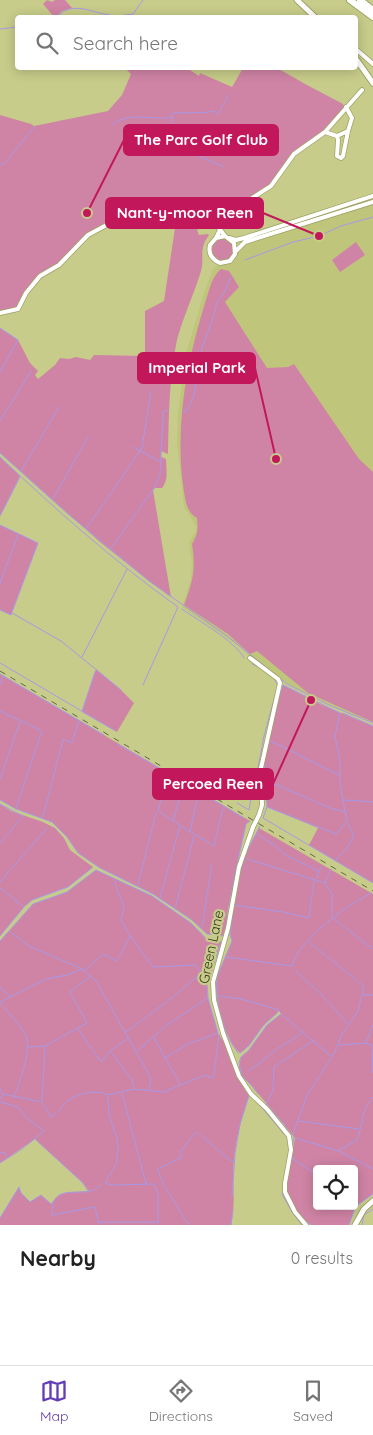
<!DOCTYPE html>
<style>
:root{--surface:#fff;--page:#f6f6f6;--text:#222;--muted:#767676;--line:#e0e0e0;--accent:#623db5}
body{margin:0;font-family:Quicksand,sans-serif;background:var(--page);color:var(--text)}
.controls{position:absolute;right:15px;bottom:15px;display:grid;overflow:hidden;border-radius:5px;box-shadow:0 2px 12px #0003}
.controls button{width:45px;height:45px;display:grid;place-items:center;padding:0;border:0;border-bottom:1px solid var(--line);background:var(--surface);color:var(--text);font:25px sans-serif}
.list{margin:0;padding:0;list-style:none}
h2{display:flex;justify-content:space-between;align-items:center;height:65px;margin:0;padding:0 20px;font-size:21px}
h2 small{font-size:16px;font-weight:400;color:var(--muted)}
.icon{flex:none;width:28px;height:28px;fill:none;stroke:currentColor;stroke-width:2;stroke-linecap:round;stroke-linejoin:round}
.map{position:relative;flex:none;width:373px;height:1225px;overflow:hidden}
.search{position:absolute;background:var(--surface);box-shadow:0 2px 12px #0003;left:15px;right:15px;top:15px;height:55px;display:flex;align-items:center;gap:12px;box-sizing:border-box;padding:0 18px;border-radius:5px;color:var(--muted);font-size:19px}
.sheet{height:140px;background:var(--surface)}
nav{display:flex;justify-content:space-around;align-items:center;box-sizing:border-box;height:70px;border-top:1px solid var(--line);background:var(--surface);font-size:14px;color:var(--muted)}
nav a{display:grid;justify-items:center;gap:2px}
nav .on{color:var(--accent)}
.map>svg:first-child{display:block}
.built{fill:#bfc57b}
.green{fill:#d084a5;fill-rule:evenodd}
.lines{fill:none;stroke-linecap:round;stroke-linejoin:round}
.stream{stroke:#a899e7;stroke-width:1}
.minor-casing{stroke:#9ea363;stroke-width:5.5}
.major-casing{stroke:#9ea363;stroke-width:7}
.highway-casing{stroke:#9ea363;stroke-width:8}
.minor{stroke:#fff;stroke-width:4}
.major{stroke:#fff;stroke-width:5}
.highway{stroke:#fff;stroke-width:6}
.rail{stroke:#666942;stroke-width:1;stroke-dasharray:6 6;stroke-linecap:butt}
.minor-bridge-casing{stroke:#9ea363;stroke-width:5.5;stroke-linecap:butt}
.minor-bridge{stroke:#fff;stroke-width:4}
.labels{text-anchor:middle;dominant-baseline:central;stroke-width:4.5;stroke-linejoin:round;paint-order:stroke}
.street-label{font-size:14px;fill:#3b3d22;stroke:#c7cc8a}
.leader{fill:none;stroke:#c2185b;stroke-width:2}
.callout-dot{fill:#c2185b;stroke:#c7cc8a;stroke-width:2}
.callout{fill:#c2185b;stroke:#c2185b;stroke-width:2}
.callout-label{font-size:15px;text-anchor:middle;font-weight:bold;fill:#fff}
</style>
<div class="map">
<svg width="373" height="1225" viewBox="0 0 373 1225">
<rect width="100%" height="100%" fill="#c7cc8a"/>
<path class="built" d="M 373,202 L 373,723 L 329,705 L 298,690 L 283,681 L 280,681 L 233,642 L 182,607 L 191,579 L 192,564 L 189,542 L 196,531 L 196,526 L 184,507 L 177,442 L 178,413 L 186,353 L 205,290 L 213,269 L 220,263 L 230,261 L 241,244 Z"/>
<path class="green" d="M 47,0 L 52,2 L 55,0 L 65,0 L 72,8 L 62,11 L 56,17 L 54,17 L 43,4 Z
M 125,68 L 187,68 L 199,76 L 200,73 L 232,87 L 243,68 L 277,68 L 307,85 L 343,104 L 344,107 L 321,133 L 293,153 L 275,180 L 264,190 L 243,201 L 223,208 L 211,211 L 196,210 L 135,222 L 114,221 L 88,235 L 71,254 L 34,283 L 18,309 L 0,313 L 0,115 L 31,124 L 34,126 L 108,111 L 122,95 L 131,74 Z
M 183,214 L 192,214 L 195,219 L 207,223 L 205,226 L 197,230 L 199,235 L 208,234 L 209,235 C 198,250 205,255 201,271 C 194,294 183,317 177,340 C 169,377 169,414 168,451 L 168,454 L 161,451 L 161,457 L 166,459 C 166,469 169,479 162,488 L 155,488 L 153,490 L 171,597 L 149,581 L 100,542 L 0,453 L 0,328 L 18,340 L 30,363 L 38,371 L 35,375 L 38,379 L 55,365 L 60,358 L 69,359 L 76,357 L 90,360 L 94,355 L 145,356 L 145,311 L 164,301 L 177,215 Z
M212 250a11 11 0 1 1 22 0a11 11 0 1 1-22 0Z
M 356,242 L 365,255 L 340,272 L 332,260 Z
M 221,269 L 229,271 L 239,287 L 225,302 L 267,368 L 288,367 L 294,364 L 359,459 L 373,472 L 373,722 L 308,693 L 257,651 L 250,654 L 228,634 L 184,605 C 193,581 196,569 192,544 C 198,534 198,529 197,518 C 185,512 185,496 183,485 C 175,424 187,361 205,303 C 209,292 211,277 221,269 Z
M 0,457 L 20,476 L 0,516 Z
M 0,525 L 38,543 L 11,615 L 0,610 Z
M 96,669 L 121,690 L 134,703 L 117,732 L 82,712 Z
M 0,674 L 250,821 L 246,824 L 228,909 L 226,926 L 223,936 L 207,934 L 192,920 L 153,894 L 100,868 L 78,853 L 67,837 L 52,822 L 16,809 L 0,800 Z
M 283,685 L 322,705 L 373,726 L 373,883 L 309,845 L 318,828 L 267,807 L 264,762 L 275,712 Z
M 0,804 L 11,811 L 43,822 L 55,828 L 64,838 L 70,850 L 93,867 L 68,887 L 32,900 L 24,907 L 0,936 Z
M 259,828 L 373,894 L 373,1194 L 356,1206 L 349,1225 L 311,1225 L 300,1216 L 285,1191 L 295,1138 L 252,1086 L 242,1076 L 239,1067 L 241,1057 L 249,1050 L 267,1025 L 281,1014 L 279,1011 L 263,1026 L 249,1046 L 240,1053 C 226,1042 212,996 217,977 C 221,965 227,953 232,941 L 230,935 L 237,882 L 245,855 ZM 317,1169 L 354,1169 L 354,1206 L 317,1206 Z
M 96,870 L 152,896 L 191,923 L 205,938 L 221,942 L 211,973 L 206,978 L 208,998 L 218,1033 L 225,1044 L 239,1080 L 249,1096 C 242,1117 236,1138 234,1160 C 232,1181 236,1204 231,1225 L 0,1225 L 0,1218 L 19,1187 L 21,1193 L 30,1202 L 41,1195 L 51,1204 C 62,1188 72,1193 89,1191 L 83,1183 L 35,1139 L 0,1163 L 0,941 L 33,904 L 67,892 Z"/>
<g class="lines">
<path class="stream" d="M 56,18 C 71,0 90,12 109,15 C 117,17 125,15 133,14 L 143,0
M 0,29 L 18,27
M 172,117 L 174,145 L 224,167
M 113,124 C 130,111 154,121 172,117 L 173,113 C 188,112 200,114 214,111 L 217,114 L 219,113 L 228,95
M 0,165 L 4,164 L 34,127
M 245,260 L 293,242 L 319,236 L 341,226 L 373,217
M 0,328 L 18,340 L 0,372
M 183,412 L 186,411 L 193,399 L 202,348 L 213,318 L 217,302 L 224,293 L 230,278
M 0,421 L 31,371
M 133,447 L 161,462
M 0,453 L 68,514 L 149,581 L 227,636 L 287,684 L 329,705 L 373,723
M 0,457 C 56,510 115,562 178,607 L 143,685
M 21,471 L 59,407
M 53,499 L 88,437
M 0,516 L 20,477
M 0,525 L 38,543 L 12,612
M 86,529 L 142,448 L 151,391
M 111,548 L 155,487 L 160,475 L 163,415 L 163,412 L 168,410
M 0,583 L 18,535
M 182,609 C 200,622 234,640 244,658
M 0,610 L 11,615 L 12,613 L 61,641 L 121,690
M 82,657 L 127,569
M 0,663 L 114,730
M 252,664 L 261,668
M 0,674 L 104,735
M 274,678 L 278,686
M 0,685 L 3,676
M 277,704 L 283,685 L 340,713 L 335,736 L 340,762 L 340,783 L 347,822 L 353,833 L 353,837 L 347,848 L 335,861
M 0,711 L 42,731 L 16,809
M 82,711 L 95,672
M 343,713 L 373,726
M 269,740 L 339,775
M 118,744 L 244,818
M 264,762 L 267,807 L 263,818 L 373,883
M 0,779 L 20,722
M 268,781 L 330,808 L 346,812
M 250,794 L 252,794 L 254,789 L 264,736 L 276,692
M 0,800 L 16,809 L 52,822 L 67,837 L 78,853 L 100,868 L 153,894 L 192,920 L 207,934 L 223,936 L 225,933 L 235,873 L 246,824 L 250,821
M 344,800 L 373,802
M 237,803 L 249,810 L 251,799 L 249,797
M 0,804 L 23,816 L 0,843
M 267,807 L 336,834 L 346,823
M 43,817 L 63,739 L 72,743 L 79,721
M 173,821 L 183,786
M 181,826 L 214,846 L 223,808
M 190,832 L 198,794
M 257,834 L 276,846 L 285,855 L 319,871
M 247,859 L 325,883 L 332,894 L 332,917
M 240,873 L 245,855 L 260,826
M 317,878 L 321,867
M 0,882 L 47,828
M 325,883 L 331,869
M 138,885 L 156,813
M 0,888 L 24,907 L 0,936
M 160,898 L 180,825 L 158,811 L 168,774
M 26,905 L 32,900 L 68,887 L 92,868
M 234,905 L 283,912 L 309,918 L 314,881
M 175,909 L 194,836
M 233,912 L 230,935 L 232,941 L 217,977 L 217,991 L 219,1009 L 227,1036 L 238,1053
M 334,919 L 373,949
M 202,927 L 212,864
M 11,929 L 33,904 L 67,892 L 96,870 L 152,896 L 191,923 L 206,938 L 221,942 L 211,973 L 206,978 L 195,965 L 153,967 L 130,936
M 0,941 L 9,931 L 29,946 L 82,969 L 96,981 L 148,1073 L 151,1079 L 149,1090
M 310,943 L 364,986 L 358,1011 L 342,1034 L 335,1052 L 307,1095 L 293,1134 L 290,1134 L 284,1124 L 266,1104 L 273,1091 L 274,1067 L 313,1041
M 226,957 L 292,966 L 298,952 L 319,929 L 347,907 L 371,893
M 85,970 L 103,954 L 117,961 L 130,936 L 121,920 L 124,906 L 116,887 L 115,881
M 295,970 L 322,995 L 347,1023
M 0,987 L 10,996
M 363,995 L 373,995
M 219,996 L 241,999 L 279,1010 C 276,1016 269,1019 264,1025 C 256,1034 251,1046 240,1053
M 0,1002 L 46,979 L 67,975 L 82,969
M 0,1003 C 7,1011 23,1028 26,1036 C 32,1051 19,1083 14,1097
M 78,1029 L 101,1062 L 110,1051 L 128,1038
M 126,1032 L 167,1002 L 200,974
M 154,1038 L 180,1084
M 366,1043 L 373,1025
M 339,1045 L 366,1043 L 373,1046 L 372,1072 L 373,1072
M 28,1047 L 45,1046 L 87,1023 L 70,992 L 91,976
M 137,1051 L 167,1025 L 208,998
M 111,1052 L 132,1080 L 134,1088
M 165,1058 L 188,1044 L 218,1033 L 208,998 L 207,981
M 249,1071 L 277,1049 L 302,1033
M 0,1088 L 3,1094 L 0,1099
M 122,1093 L 146,1184
M 3,1094 L 42,1102 L 45,1046
M 258,1094 L 252,1086 L 242,1076 L 239,1063 L 241,1057 L 249,1050 L 267,1025 L 281,1014 L 331,1056
M 108,1096 L 109,1115 L 117,1138 L 118,1149 L 116,1164 L 105,1183 L 112,1185 L 154,1184 L 158,1194 L 158,1225
M 0,1102 L 18,1107 L 26,1117 L 44,1131 L 22,1149 L 0,1163
M 258,1103 L 284,1134
M 44,1105 L 51,1117 C 59,1113 62,1105 69,1100 C 79,1093 97,1089 108,1095 L 134,1089 L 164,1092 L 205,1075 L 212,1078 L 214,1075 L 219,1035
M 298,1121 L 359,1129
M 295,1138 L 339,1151 L 373,1169
M 36,1140 L 83,1183 L 88,1191
M 339,1150 L 357,1140 C 363,1125 361,1109 373,1097
M 0,1153 L 4,1152 L 6,1156
M 292,1158 L 317,1175
M 291,1159 L 294,1136
M 283,1192 L 282,1194 L 292,1212 L 302,1225
M 232,1196 L 235,1154 L 240,1124 L 249,1096
M 356,1206 L 373,1194
M 0,1218 L 19,1187 L 21,1193 L 30,1202 L 41,1195 L 51,1204
M 305,1221 L 311,1225
M 99,1222 L 157,1222
M 99,1225 L 95,1207 L 52,1215 C 51,1185 72,1195 90,1191 C 95,1190 98,1187 101,1185
M 191,1225 L 186,1221 L 164,1185 L 157,1169 L 181,1158 L 180,1152 L 195,1133 L 197,1132 L 230,1160 L 234,1161
M 231,1225 L 233,1210
M 349,1225 L 355,1208 L 353,1206
M 362,1225 L 364,1215 L 373,1209"/>
<defs>
<path id="minor" d="M 357,50 L 373,64
M 325,132 L 337,136 L 348,131 L 352,118 L 346,107
M 337,136 L 338,140 L 337,156 L 341,158 L 343,156 L 348,131
M 212,219 L 226,211 L 238,207 L 271,186 L 294,154 L 325,132 L 362,90
M 216,238 L 225,236 L 234,243 L 235,254 L 230,261 L 220,263 C 211,259 208,253 210,245 L 216,238 L 220,230
M 229,238 L 236,240 L 244,238 L 373,196
M 236,251 L 245,242 L 373,202
M 0,313 L 18,309 L 26,293 L 40,276 L 59,265 L 88,235 L 114,221 L 135,222 L 166,214 L 196,211 L 207,215 L 212,219 L 225,236
M 250,658 L 278,679 L 280,683 L 261,768 L 262,805 L 259,815
M 253,827 L 239,867 L 228,928 L 213,982 L 214,1000 L 223,1033 L 239,1076 L 251,1094 L 267,1109 L 289,1136 L 291,1150 L 285,1183 L 285,1192 L 295,1212 L 306,1225"/>
<path id="major" d="M 297,0 L 316,18
M 356,59 L 373,83
M 355,1225 L 364,1209 L 373,1201"/>
<path id="highway" d="M 350,0 L 373,17
M 360,0 L 373,10"/>
</defs>
<use href="#minor" class="minor-casing"/>
<use href="#major" class="major-casing"/>
<use href="#highway" class="highway-casing"/>
<use href="#minor" class="minor"/>
<use href="#major" class="major"/>
<use href="#highway" class="highway"/>
<path class="rail" d="M 0,671 L 373,891"/>
<defs>
<path id="minor-bridge" d="M 253,827 L 259,815"/>
</defs>
<use href="#minor-bridge" class="minor-bridge-casing"/>
<use href="#minor-bridge" class="minor-bridge"/>
</g>
<g class="labels">
<g class="street-label">
<text transform="translate(211 947) rotate(-78)">Green Lane</text>
</g>
</g>
<path class="leader" d="M87 213L124 140M319 236L263 213M276 459L255 368M311 700L273 784"/>
<g class="callout-dot">
<circle cx="87" cy="213" r="5"/>
<circle cx="319" cy="236" r="5"/>
<circle cx="276" cy="459" r="5"/>
<circle cx="311" cy="700" r="5"/>
</g>
<g class="callout">
<rect x="124" y="125" width="154" height="30" rx="5"/>
<rect x="106" y="198" width="157" height="30" rx="5"/>
<rect x="138" y="353" width="117" height="30" rx="5"/>
<rect x="153" y="769" width="120" height="30" rx="5"/>
</g>
<g class="callout-label">
<text x="201" y="145">The Parc Golf Club</text>
<text x="185" y="218">Nant-y-moor Reen</text>
<text x="197" y="373">Imperial Park</text>
<text x="213" y="789">Percoed Reen</text>
</g>
</svg>
<div class="controls">
<button><svg class="icon" aria-label="locate" viewBox="0 0 24 24"><circle cx="12" cy="12" r="6"/><path d="M12 2v4M12 18v4M2 12h4M18 12h4"/></svg></button>
</div>
<div class="search"><svg class="icon" aria-label="search" viewBox="0 0 24 24"><circle cx="10" cy="10" r="6"/><path d="M15 15l6 6"/></svg>Search here</div>
</div>
<section class="sheet">
<h2>Nearby<small>0 results</small></h2>
<ul class="list">
</ul>
</section>
<nav>
<a class="on"><svg class="icon" aria-label="map" viewBox="0 0 24 24"><path d="M3 6l6-2 6 2 6-2v14l-6 2-6-2-6 2zM9 4v14M15 6v14"/></svg>Map</a>
<a><svg class="icon" aria-label="directions" viewBox="0 0 24 24"><path d="M12 3l9 9-9 9-9-9zM9 14v-3h6M13 9l2 2-2 2"/></svg>Directions</a>
<a><svg class="icon" aria-label="saved" viewBox="0 0 24 24"><path d="M7 4h10v16l-5-4-5 4z"/></svg>Saved</a>
</nav>
